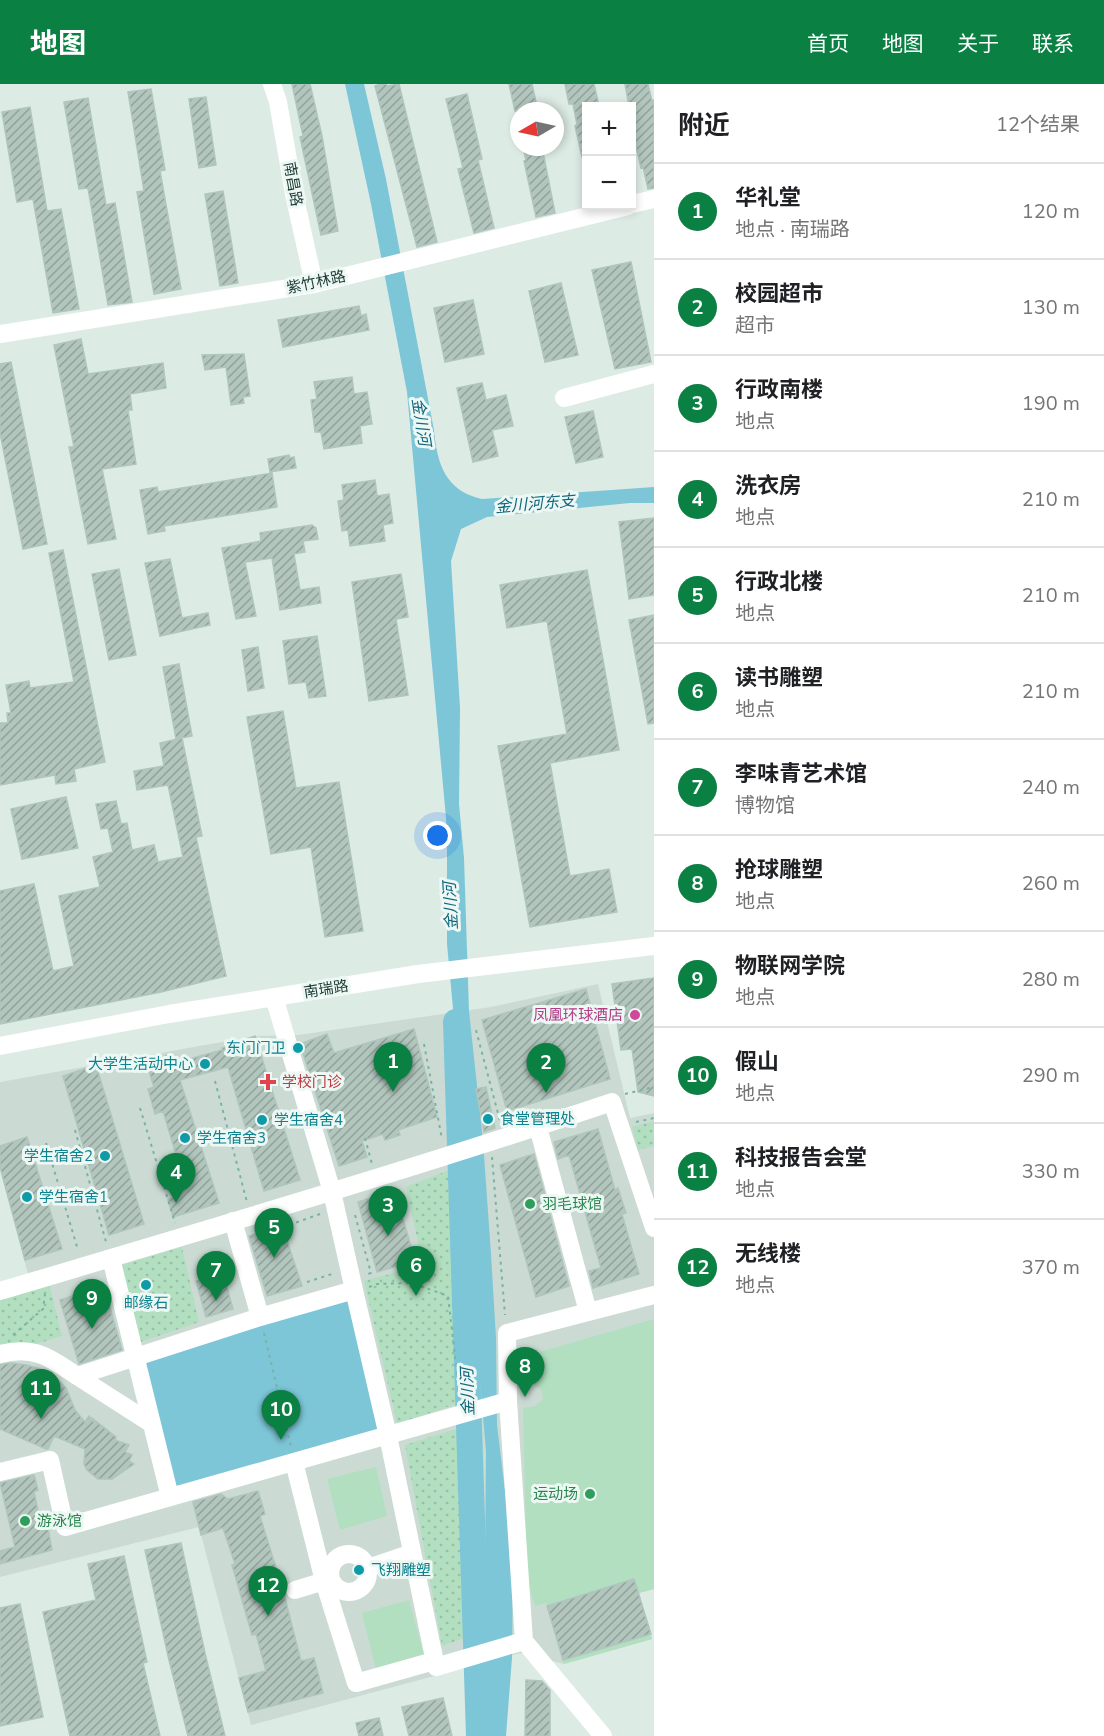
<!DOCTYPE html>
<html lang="zh">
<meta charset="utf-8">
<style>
:root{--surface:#fff;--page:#f2f2f2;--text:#202124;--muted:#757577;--line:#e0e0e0;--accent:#0b8043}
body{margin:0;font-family:"Nunito Sans","Noto Sans SC",sans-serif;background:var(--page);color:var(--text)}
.controls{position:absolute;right:18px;top:18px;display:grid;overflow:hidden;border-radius:0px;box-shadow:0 3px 9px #0003}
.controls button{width:54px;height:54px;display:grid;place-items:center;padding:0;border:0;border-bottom:2px solid var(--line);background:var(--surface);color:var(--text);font:30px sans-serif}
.compass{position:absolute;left:510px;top:18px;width:54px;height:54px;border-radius:50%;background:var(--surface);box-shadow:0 3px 9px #0003;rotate:261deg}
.you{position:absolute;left:438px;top:752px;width:21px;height:21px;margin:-15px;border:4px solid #fff;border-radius:50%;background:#1a73e8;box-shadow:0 0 0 9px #1a73e833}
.badge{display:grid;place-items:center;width:39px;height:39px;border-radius:50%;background:var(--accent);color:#fff;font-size:20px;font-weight:700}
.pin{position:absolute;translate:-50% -50px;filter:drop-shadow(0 2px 3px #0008)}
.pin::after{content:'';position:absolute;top:32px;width:21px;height:18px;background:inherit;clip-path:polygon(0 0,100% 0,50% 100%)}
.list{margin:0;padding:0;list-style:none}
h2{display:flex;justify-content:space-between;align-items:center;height:78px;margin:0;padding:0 24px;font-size:26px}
h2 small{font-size:20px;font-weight:400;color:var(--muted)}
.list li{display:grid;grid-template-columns:39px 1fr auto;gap:18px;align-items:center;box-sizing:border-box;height:96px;padding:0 24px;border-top:2px solid var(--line)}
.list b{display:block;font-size:22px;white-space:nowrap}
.list p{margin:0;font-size:20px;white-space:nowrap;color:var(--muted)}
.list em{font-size:20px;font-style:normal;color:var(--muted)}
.map{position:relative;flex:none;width:654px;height:1652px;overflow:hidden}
header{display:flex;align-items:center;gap:36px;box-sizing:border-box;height:84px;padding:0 30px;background:var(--accent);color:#fff}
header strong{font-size:28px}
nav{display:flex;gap:33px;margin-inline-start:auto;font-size:21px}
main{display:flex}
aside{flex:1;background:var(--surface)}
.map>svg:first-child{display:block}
.built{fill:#cbdbd4}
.green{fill:url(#green-dots)}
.pitch{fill:#b2dfc0}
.water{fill:#7dc6d8}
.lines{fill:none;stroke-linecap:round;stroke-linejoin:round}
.river{stroke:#7dc6d8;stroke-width:26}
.building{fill:url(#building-hatch);stroke:#afc5bd;stroke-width:1.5}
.path{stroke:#79b3a3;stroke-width:2;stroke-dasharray:3 4.5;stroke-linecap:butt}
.minor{stroke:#fff;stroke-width:18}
.hotel-dot{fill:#d1479c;stroke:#edf7f3;stroke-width:2}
.culture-dot{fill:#0f9aa8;stroke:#edf7f3;stroke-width:2}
.health-dot{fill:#e0444e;stroke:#edf7f3;stroke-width:2}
.leisure-dot{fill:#2e9e5b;stroke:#edf7f3;stroke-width:2}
.labels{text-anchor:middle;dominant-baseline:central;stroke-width:6;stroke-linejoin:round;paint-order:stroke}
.street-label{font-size:15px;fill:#1d3c35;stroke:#edf7f3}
.hotel-label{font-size:15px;fill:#b23c85;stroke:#edf7f3;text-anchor:end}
.culture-label{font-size:15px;fill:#0d838f;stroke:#edf7f3;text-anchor:start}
.health-label{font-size:15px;fill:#be3a42;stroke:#edf7f3;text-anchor:start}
.leisure-label{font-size:15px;fill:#27864d;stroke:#edf7f3;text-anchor:start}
.water-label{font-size:16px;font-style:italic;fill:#11677e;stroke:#edf7f3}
</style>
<header>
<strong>地图</strong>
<nav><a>首页</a><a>地图</a><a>关于</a><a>联系</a></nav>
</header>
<main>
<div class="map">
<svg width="654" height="1652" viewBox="0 0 654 1652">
<defs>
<pattern id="green-dots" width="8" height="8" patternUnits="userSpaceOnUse" patternTransform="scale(1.5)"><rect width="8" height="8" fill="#b2dfc0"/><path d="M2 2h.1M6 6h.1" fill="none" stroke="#99c0a6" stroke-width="1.8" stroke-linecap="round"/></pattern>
<pattern id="building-hatch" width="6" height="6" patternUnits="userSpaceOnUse" patternTransform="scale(1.5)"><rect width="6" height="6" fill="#b2c6be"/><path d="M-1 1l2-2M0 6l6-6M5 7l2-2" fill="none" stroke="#90a29b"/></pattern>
</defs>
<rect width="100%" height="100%" fill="#ddebe5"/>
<path class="built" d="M 598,900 L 630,1034 L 654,1029 L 654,1505 L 639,1509 L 652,1555 L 564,1580 L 520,1569 L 251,1641 L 199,1443 L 0,1493 L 0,1198 L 28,1190 L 0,1083 L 0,998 L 255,952 L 298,951 L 491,923 Z"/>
<path class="green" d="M 654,1037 L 654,1062 L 638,1066 L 632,1043 Z
M 457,1083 L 471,1315 L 397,1340 L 364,1197 L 423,1181 L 406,1103 Z
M 182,1163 L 199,1238 L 138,1259 L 119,1182 Z
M 49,1199 L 62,1252 L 33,1261 L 0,1263 L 0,1215 Z
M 476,1339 L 473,1551 L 442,1562 L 405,1361 Z"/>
<path class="pitch" d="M 654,1235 L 654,1505 L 639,1509 L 652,1555 L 564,1580 L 546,1519 L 535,1522 L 527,1495 L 523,1324 L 535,1322 L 543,1315 L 541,1305 L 533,1300 L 522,1302 L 529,1271 Z
M 376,1383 L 387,1432 L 340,1446 L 327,1395 Z
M 409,1516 L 424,1571 L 376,1585 L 362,1529 Z"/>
<path class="water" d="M 345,0 L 364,0 L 386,95 L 434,346 C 437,379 445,407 482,415 L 654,403 L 654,419 L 630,419 L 487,433 L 461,445 L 451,477 L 460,624 L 459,720 L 464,774 L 469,927 L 483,1057 L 491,1170 L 496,1254 L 497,1341 L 513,1473 L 512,1574 L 506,1652 L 487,1652 L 485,1483 L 486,1367 L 473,1219 L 461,1010 L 447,860 L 447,745 L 407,308 L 371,120 Z
M 351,1213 L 382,1348 L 172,1407 L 140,1278 Z"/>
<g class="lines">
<path class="river" d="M 456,938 L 479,1652"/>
</g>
<path class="building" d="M 292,0 L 310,0 L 322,52 L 338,147 L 321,151 L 300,53 L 303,52 Z
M 381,0 L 386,0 L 387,2 L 399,0 L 437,158 L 417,163 L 375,2 Z
M 509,0 L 532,0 L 538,27 L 515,27 Z
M 565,0 L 594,0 L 599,22 L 586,22 L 586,73 L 582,73 L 575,42 L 577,40 L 573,20 L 569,20 Z
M 625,0 L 648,0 L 652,17 L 654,16 L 654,104 L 648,105 L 643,83 L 641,84 L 632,45 L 632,22 L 629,22 Z
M 151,5 L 165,86 L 160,87 L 181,205 L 154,210 L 137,108 L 144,107 L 128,8 Z
M 467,10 L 482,75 L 478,76 L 494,144 L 474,149 L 458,85 L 463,84 L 446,15 Z
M 206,13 L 216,81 L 199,84 L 189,15 Z
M 88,14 L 106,121 L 115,119 L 132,218 L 108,221 L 88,104 L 79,105 L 64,18 Z
M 30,23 L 47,127 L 61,125 L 79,225 L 53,229 L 33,115 L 17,118 L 2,28 Z
M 523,63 L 542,63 L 555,129 L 536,133 L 524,77 L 526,76 Z
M 223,107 L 238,199 L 220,202 L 205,110 Z
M 631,178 L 651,278 L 615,285 L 592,186 Z
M 561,199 L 578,271 L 545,278 L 529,207 Z
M 473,216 L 484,270 L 445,278 L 434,224 Z
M 359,222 L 361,232 L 366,230 L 369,246 L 283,263 L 278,236 Z
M 81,255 L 88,290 L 163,279 L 166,304 L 130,310 L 132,326 L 128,326 L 136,380 L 102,385 L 116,455 L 88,460 L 69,363 L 74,363 L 54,261 Z
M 244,270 L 250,312 L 243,313 L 244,319 L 231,321 L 226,283 L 205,286 L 202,271 Z
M 11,278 L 47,460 L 23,465 L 0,349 L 0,280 Z
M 352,293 L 354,310 L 367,308 L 372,340 L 360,342 L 362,359 L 324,365 L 321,348 L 315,348 L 311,316 L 317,315 L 314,298 Z
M 482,299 L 486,316 L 506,311 L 513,342 L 492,346 L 498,372 L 473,378 L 457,304 Z
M 593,327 L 603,373 L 576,379 L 565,333 Z
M 289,371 L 290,374 L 294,373 L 296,384 L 270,388 L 268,375 Z
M 272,389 L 277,423 L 164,442 L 165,447 L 148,450 L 140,406 L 157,403 L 158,408 Z
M 375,396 L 377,412 L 389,410 L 393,439 L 383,441 L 385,457 L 350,462 L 348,446 L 342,447 L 338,417 L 344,416 L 342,401 Z
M 654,434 L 654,511 L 629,515 L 619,438 Z
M 312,441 L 316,444 L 318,455 L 303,457 L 305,468 L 294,470 L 300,506 L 319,503 L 321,519 L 280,526 L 272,474 L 245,478 L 256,532 L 236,535 L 222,464 L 261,457 L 260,449 Z
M 63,466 L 105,678 L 74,685 L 76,697 L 56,700 L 55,691 L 0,701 L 0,639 L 8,639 L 7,629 L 11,629 L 6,601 L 29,597 L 30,604 L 74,598 L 49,469 Z
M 170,475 L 182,534 L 208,529 L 210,541 L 160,552 L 145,479 Z
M 119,485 L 136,571 L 109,576 L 92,490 Z
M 587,486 L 619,666 L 550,679 L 570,792 L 609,785 L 617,828 L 530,843 L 498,662 L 567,650 L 547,537 L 507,544 L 500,501 Z
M 401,490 L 408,533 L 396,535 L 408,611 L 369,617 L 352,498 Z
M 654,531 L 654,639 L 648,640 L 629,536 Z
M 317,552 L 326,612 L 309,614 L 306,598 L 289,600 L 283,557 Z
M 258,563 L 264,604 L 248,607 L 242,566 Z
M 179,580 L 192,652 L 176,655 L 163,583 Z
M 283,627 L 296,704 L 339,698 L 363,847 L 325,853 L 311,763 L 271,770 L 247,633 Z
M 182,654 L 202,752 L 196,753 L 226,892 L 161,908 L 0,940 L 0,807 L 34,800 L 53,887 L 74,882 L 59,812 L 100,803 L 93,773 L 113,768 L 108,744 L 101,745 L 96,720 L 116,717 L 121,740 L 127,739 L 132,766 L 154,761 L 158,778 L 183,773 L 168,701 L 137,706 L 134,687 L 164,682 L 160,659 Z
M 66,713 L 78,764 L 22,775 L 11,725 Z
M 654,894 L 654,1012 L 638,1008 L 632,965 L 621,966 L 612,900 Z
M 586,905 L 610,995 L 507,1027 L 482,936 Z
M 414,945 L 437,1033 L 398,1046 L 400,1051 L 385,1056 L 383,1050 L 362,1057 L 367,1073 L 339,1082 L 300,960 L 327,950 L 334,969 Z
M 255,952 L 300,1096 L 264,1107 L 228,983 L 180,996 L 219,1119 L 173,1133 L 168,1115 L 180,1112 L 170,1080 L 178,1077 L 163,1027 L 155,1030 L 148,1005 L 154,1003 L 146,978 L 172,970 L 175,979 L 222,966 L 222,964 Z
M 96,981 L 144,1140 L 109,1151 L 63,992 Z
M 486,1003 L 495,1044 L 484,1048 L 476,1005 Z
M 598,1045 L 615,1106 L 618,1104 L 622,1117 L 626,1129 L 622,1130 L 639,1190 L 593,1204 L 589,1187 L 601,1184 L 569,1071 L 558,1075 L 554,1058 Z
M 27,1053 L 62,1165 L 25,1176 L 0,1083 L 0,1062 Z
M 534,1070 L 569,1202 L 536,1213 L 500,1081 Z
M 395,1106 L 415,1177 L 377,1188 L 358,1118 Z
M 282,1141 L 302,1202 L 267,1212 L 249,1152 Z
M 223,1189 L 233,1225 L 206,1233 L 196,1197 Z
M 104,1202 L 122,1266 L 79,1280 L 60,1216 Z
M 10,1279 L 27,1281 L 50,1288 L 66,1304 L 75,1326 L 85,1338 L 89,1332 L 94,1338 L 93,1335 L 116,1353 L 115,1356 L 129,1361 L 125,1368 L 132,1371 L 129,1377 L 134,1380 L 112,1395 L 98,1395 L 87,1386 L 84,1380 L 85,1365 L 54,1352 L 48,1365 L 46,1365 L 0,1345 L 0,1281 Z
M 34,1391 L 38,1406 L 34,1408 L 42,1445 L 48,1444 L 52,1466 L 0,1480 L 0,1467 L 15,1463 L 0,1399 Z
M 258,1407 L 265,1430 L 260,1432 L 282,1503 L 285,1502 L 285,1514 L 301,1577 L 314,1574 L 323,1609 L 248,1628 L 239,1594 L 266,1587 L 256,1550 L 252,1551 L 232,1481 L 235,1480 L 223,1444 L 201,1451 L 193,1418 L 221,1410 L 228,1415 Z
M 181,1459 L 205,1569 L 225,1652 L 188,1652 L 168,1572 L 145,1466 Z
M 124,1472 L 147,1578 L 143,1579 L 160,1652 L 70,1652 L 43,1528 L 96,1516 L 88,1480 Z
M 634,1495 L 651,1550 L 563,1576 L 547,1522 Z
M 20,1520 L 43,1633 L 0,1642 L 0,1524 Z
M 526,1596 L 542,1597 L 550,1606 L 550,1652 L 525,1652 Z
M 443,1614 L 452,1652 L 409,1652 L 402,1623 Z
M 379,1634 L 383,1652 L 359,1652 L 356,1639 Z"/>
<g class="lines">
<path class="path" d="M 476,946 L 500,1037
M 424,960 L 442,1055
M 215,997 L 247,1118
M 625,1010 L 654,1003
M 140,1024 L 175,1139
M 636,1038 L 654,1034
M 75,1046 L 106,1158
M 365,1054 L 372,1080
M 46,1059 L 78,1166
M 492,1073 L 505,1231
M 355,1131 L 371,1189 L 368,1190
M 289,1141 L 320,1130
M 307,1198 L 335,1189
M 369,1203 L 377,1200 L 412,1199 L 448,1212 L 460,1315
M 264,1249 L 291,1363
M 13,1251 L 43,1225 L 45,1210"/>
<path class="minor" d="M 272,0 L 278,18 L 294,110 L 314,200
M 632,120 L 654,115
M 0,250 L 314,200 L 628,122
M 564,314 L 654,290
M 0,962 L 169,930 L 418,890 L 654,862
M 538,1043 L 588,1228
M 233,1137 L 260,1233
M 111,1174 L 170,1413
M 354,1206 L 388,1352 L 436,1583 L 524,1557
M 0,1207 C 205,1146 410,1086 612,1018 L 654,1144
M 0,1270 C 34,1261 51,1274 77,1292 L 260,1233 L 354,1206 L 332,1108 L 274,913
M 77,1292 L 152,1340
M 508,1317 L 524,1557 L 603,1652
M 294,1378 L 324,1497 L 356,1599 L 434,1577
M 0,1388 L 50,1376 L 65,1443 L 508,1317 L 507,1249 L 654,1211
M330 1489a19 19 0 1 1 38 0a19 19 0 1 1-38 0Z
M 368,1484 L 412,1469
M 295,1506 L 331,1495"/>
</g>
<circle class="hotel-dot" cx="635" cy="931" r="6"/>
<g class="culture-dot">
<circle cx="298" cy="964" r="6"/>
<circle cx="205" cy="980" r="6"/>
<circle cx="488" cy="1035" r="6"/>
<circle cx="262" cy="1036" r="6"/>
<circle cx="185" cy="1054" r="6"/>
<circle cx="105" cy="1072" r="6"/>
<circle cx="27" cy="1113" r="6"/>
<circle cx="146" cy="1201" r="6"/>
<circle cx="359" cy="1486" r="6"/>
</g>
<path class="health-dot" d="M265 989h6v6h6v6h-6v6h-6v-6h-6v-6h6z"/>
<g class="leisure-dot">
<circle cx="530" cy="1120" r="6"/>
<circle cx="590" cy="1410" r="6"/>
<circle cx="25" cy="1437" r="6"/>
</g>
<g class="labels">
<g class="street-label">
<text transform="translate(293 100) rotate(80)">南昌路</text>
<text transform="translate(316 198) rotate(-12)">紫竹林路</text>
<text transform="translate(326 905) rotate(-9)">南瑞路</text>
</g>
<g class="hotel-label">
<text x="623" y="931">凤凰环球酒店</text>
</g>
<g class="culture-label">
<text x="286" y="964" text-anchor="end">东门门卫</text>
<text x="193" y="980" text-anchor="end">大学生活动中心</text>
<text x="500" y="1035">食堂管理处</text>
<text x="274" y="1036">学生宿舍4</text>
<text x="197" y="1054">学生宿舍3</text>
<text x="93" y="1072" text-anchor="end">学生宿舍2</text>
<text x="39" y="1113">学生宿舍1</text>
<text x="146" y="1219" text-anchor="middle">邮缘石</text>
<text x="371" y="1486">飞翔雕塑</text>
</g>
<g class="health-label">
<text x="282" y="998">学校门诊</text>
</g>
<g class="leisure-label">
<text x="542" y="1120">羽毛球馆</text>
<text x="578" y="1410" text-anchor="end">运动场</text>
<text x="37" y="1437">游泳馆</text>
</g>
<g class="water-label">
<text transform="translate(421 338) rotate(81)">金川河</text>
<text transform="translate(535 420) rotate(-5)">金川河东支</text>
<text transform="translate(451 822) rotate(-93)">金川河</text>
<text transform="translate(468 1308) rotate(-92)">金川河</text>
</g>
</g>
</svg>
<div class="controls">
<button>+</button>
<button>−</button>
</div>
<svg class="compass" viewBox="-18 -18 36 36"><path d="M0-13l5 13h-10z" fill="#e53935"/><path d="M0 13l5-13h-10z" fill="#757577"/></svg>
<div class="you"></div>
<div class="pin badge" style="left:393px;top:1008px">1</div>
<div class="pin badge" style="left:546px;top:1009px">2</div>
<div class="pin badge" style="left:388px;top:1152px">3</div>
<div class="pin badge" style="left:176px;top:1119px">4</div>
<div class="pin badge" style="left:274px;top:1174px">5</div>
<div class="pin badge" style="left:416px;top:1212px">6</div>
<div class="pin badge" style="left:216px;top:1217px">7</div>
<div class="pin badge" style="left:525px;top:1313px">8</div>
<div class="pin badge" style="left:92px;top:1245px">9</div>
<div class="pin badge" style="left:281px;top:1356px">10</div>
<div class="pin badge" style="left:41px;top:1335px">11</div>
<div class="pin badge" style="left:268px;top:1532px">12</div>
</div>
<aside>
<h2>附近<small>12个结果</small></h2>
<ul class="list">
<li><span class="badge">1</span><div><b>华礼堂</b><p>地点 · 南瑞路</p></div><em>120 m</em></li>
<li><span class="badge">2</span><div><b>校园超市</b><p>超市</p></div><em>130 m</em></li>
<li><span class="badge">3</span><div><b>行政南楼</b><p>地点</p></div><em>190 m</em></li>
<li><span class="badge">4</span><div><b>洗衣房</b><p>地点</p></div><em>210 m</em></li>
<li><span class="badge">5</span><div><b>行政北楼</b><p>地点</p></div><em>210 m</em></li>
<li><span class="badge">6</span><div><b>读书雕塑</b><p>地点</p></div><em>210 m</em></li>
<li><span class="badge">7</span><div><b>李味青艺术馆</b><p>博物馆</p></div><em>240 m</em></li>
<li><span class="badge">8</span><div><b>抢球雕塑</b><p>地点</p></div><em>260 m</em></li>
<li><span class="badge">9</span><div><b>物联网学院</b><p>地点</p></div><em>280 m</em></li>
<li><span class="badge">10</span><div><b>假山</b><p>地点</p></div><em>290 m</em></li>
<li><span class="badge">11</span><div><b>科技报告会堂</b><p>地点</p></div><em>330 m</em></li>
<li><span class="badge">12</span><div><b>无线楼</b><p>地点</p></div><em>370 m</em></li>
</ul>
</aside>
</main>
